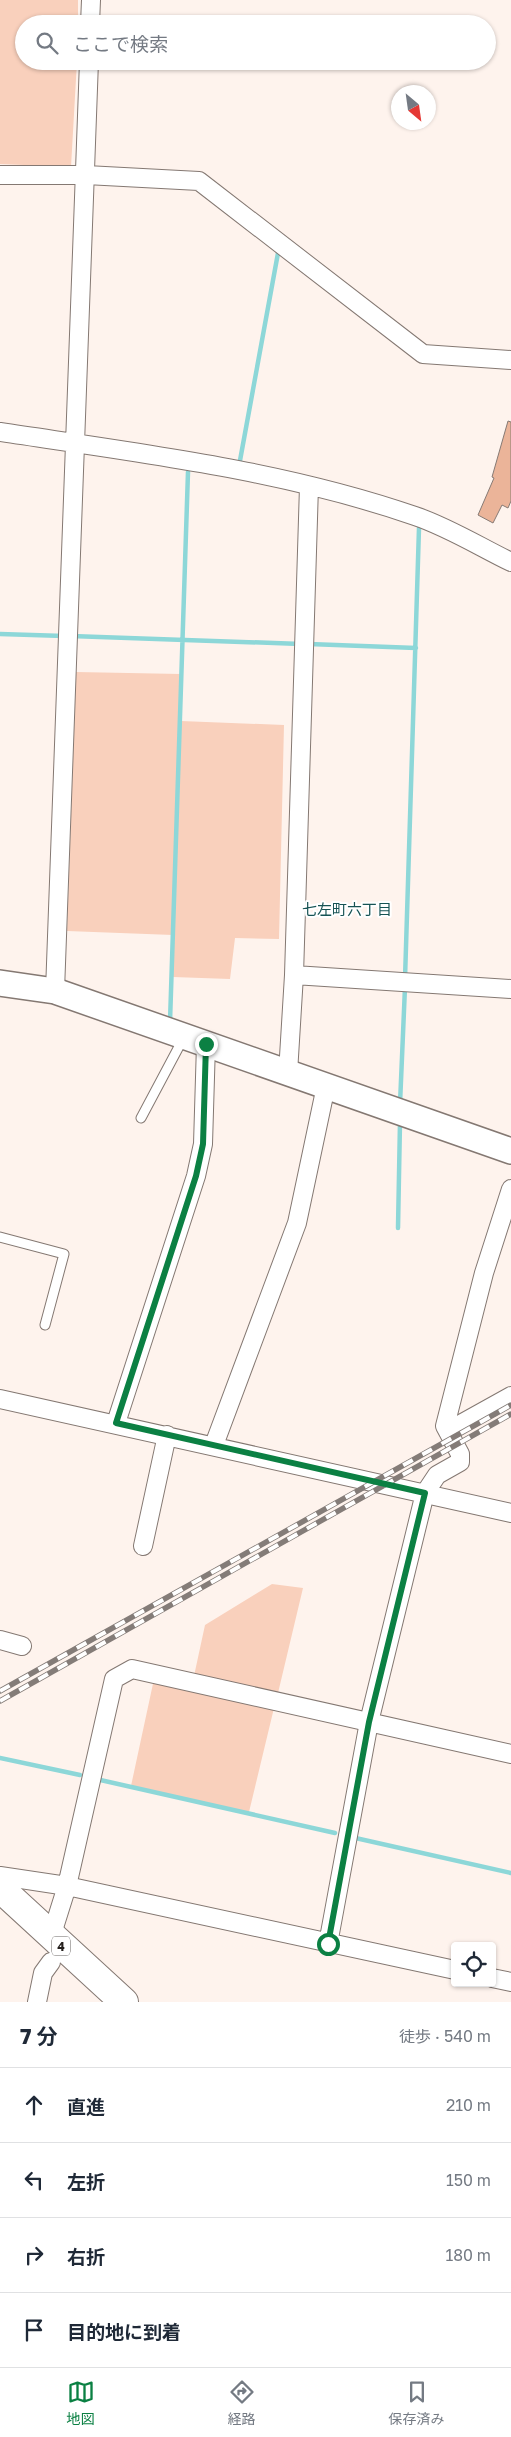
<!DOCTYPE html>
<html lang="ja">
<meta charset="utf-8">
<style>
:root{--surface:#fff;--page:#f2f2f3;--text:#1f2937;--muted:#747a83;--line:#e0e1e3;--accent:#0b8043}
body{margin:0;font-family:"Golos Text","Noto Sans JP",sans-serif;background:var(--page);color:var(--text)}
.controls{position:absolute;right:15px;bottom:15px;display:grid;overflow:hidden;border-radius:5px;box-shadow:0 1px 4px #0004}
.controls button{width:45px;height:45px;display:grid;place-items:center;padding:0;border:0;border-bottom:1px solid var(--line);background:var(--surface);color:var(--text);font:25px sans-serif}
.compass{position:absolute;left:391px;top:85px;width:45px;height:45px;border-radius:50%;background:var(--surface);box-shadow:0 1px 4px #0004;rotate:151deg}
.stop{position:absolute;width:15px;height:15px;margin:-11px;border:4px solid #0b8043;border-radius:50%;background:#fff}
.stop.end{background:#0b8043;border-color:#fff;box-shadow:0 1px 5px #0008}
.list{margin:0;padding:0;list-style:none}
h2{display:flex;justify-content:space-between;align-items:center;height:65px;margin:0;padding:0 20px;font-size:21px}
h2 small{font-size:16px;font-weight:400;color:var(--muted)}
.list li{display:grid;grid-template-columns:32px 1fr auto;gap:15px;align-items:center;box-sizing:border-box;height:75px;padding:0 20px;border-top:1px solid var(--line)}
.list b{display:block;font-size:19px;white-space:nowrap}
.list em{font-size:16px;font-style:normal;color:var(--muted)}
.icon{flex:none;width:28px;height:28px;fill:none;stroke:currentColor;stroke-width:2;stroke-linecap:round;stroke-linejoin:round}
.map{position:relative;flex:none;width:511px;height:2002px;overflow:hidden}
.search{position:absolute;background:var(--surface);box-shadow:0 1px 4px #0004;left:15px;right:15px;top:15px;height:55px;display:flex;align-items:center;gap:12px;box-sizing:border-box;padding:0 18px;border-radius:28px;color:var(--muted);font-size:19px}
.sheet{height:365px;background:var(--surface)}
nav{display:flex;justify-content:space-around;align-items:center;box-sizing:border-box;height:70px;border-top:1px solid var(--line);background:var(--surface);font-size:14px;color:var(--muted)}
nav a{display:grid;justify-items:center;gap:2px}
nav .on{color:var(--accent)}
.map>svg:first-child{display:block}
.green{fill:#f9d0bc}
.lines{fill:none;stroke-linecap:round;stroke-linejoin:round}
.stream{stroke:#8dd7d8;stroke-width:4.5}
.building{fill:#ebb499;stroke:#867a74}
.lane-casing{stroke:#847872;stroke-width:11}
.street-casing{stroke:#847872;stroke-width:20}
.secondary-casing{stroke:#847872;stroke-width:28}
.highway-casing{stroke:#847872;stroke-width:30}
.lane{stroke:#fff;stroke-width:9}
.street{stroke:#fff;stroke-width:18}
.secondary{stroke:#fff;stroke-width:25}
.highway{stroke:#fff;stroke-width:28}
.rail-casing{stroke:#847c78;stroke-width:5.5}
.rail{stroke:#fff;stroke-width:4;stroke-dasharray:11;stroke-linecap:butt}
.route{stroke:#0b8043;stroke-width:6}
.labels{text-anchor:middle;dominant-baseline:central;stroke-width:4;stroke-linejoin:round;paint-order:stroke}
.shield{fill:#fff;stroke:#666260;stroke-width:1}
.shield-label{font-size:12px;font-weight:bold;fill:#241f1c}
.neighbourhood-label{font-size:15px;fill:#165354;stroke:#fff}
</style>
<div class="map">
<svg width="511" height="2002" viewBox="0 0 511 2002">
<rect width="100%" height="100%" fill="#fef3ed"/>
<path class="green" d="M 0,0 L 78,0 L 78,24 L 24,24 L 24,61 L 77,61 L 71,167 L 0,164 Z
M 76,672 L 181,674 L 181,721 L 284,725 L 279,939 L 235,938 L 230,979 L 173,977 L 173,935 L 67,931 Z
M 272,1584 L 303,1588 L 278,1693 L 194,1676 L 205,1625 Z
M 154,1679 L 274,1708 L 249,1812 L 131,1786 Z"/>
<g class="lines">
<path class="stream" d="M 239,466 L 278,253
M 0,634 L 64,636
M 71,636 L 301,644
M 309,644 L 416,648
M 405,979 L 419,528
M 170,1022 L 188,472
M 400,1104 L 405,987
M 398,1228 L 400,1122
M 0,1758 L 80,1775
M 96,1779 L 335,1833
M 351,1837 L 511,1873"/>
</g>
<path class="building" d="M 508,421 L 511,422 L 511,501 L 508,508 L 502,505 L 493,523 L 478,515 L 494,478 L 492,477 Z"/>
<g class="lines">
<defs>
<path id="lane" d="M 141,1118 L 183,1039
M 0,1237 L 64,1254 L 45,1325"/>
<path id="street" d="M 90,24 L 91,0
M 0,175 L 86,175 L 199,181 L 423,354 L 511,360
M 0,432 C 139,453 282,470 415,516 C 448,527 480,547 511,562
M 294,975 L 511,989
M 55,991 L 89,61
M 288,1073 L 294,975 L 309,486
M 0,1399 L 511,1513
M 116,1423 L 196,1176 L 203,1144 L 206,1044
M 448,1431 L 511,1396
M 214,1445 L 297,1223 L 326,1086
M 143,1546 L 167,1435
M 0,1640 L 22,1646
M 0,1876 L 67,1886 L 455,1970
M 51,1937 L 67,1886 L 114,1679 L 132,1669 L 511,1754
M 328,1944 L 369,1722 L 425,1493 L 437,1475 L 460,1462 L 460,1454 L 445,1426 L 484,1273 L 511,1189
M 492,1978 L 511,1982
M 37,2002 L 43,1973 L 51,1962"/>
<path id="secondary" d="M 0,983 L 55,991 L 511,1151"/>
<path id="highway" d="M 0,1888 L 124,2002"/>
</defs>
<use href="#lane" class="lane-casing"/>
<use href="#street" class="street-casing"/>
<use href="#secondary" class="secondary-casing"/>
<use href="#highway" class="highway-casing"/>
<use href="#lane" class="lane"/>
<use href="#street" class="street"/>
<use href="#secondary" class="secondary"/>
<use href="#highway" class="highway"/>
<defs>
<path id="rail" d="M 0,1691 L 511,1405
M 0,1701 L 511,1414"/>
</defs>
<use href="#rail" class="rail-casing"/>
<use href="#rail" class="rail"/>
</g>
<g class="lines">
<path class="route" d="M 206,1044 L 203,1144 L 196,1176 L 116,1423 L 425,1493 L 369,1722 L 328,1944"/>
</g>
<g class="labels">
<rect class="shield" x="52" y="1936.5" width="18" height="19" rx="4"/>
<g class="shield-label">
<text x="61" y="1946">4</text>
</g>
<g class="neighbourhood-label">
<text x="347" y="909">七左町六丁目</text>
</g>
</g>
</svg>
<div class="controls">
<button><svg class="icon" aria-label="locate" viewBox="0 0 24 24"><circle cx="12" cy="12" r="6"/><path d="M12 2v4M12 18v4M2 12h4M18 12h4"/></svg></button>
</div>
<svg class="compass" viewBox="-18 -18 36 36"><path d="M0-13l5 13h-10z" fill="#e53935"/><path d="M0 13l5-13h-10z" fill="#747a83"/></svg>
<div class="stop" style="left:328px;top:1944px"></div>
<div class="stop end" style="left:206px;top:1044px"></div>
<div class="search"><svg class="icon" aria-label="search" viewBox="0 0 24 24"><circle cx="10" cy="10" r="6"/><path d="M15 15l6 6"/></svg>ここで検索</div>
</div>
<section class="sheet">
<h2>7 分<small>徒歩 · 540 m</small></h2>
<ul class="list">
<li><svg class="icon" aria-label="ahead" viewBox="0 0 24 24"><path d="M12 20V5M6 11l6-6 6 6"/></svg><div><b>直進</b></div><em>210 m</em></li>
<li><svg class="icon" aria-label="left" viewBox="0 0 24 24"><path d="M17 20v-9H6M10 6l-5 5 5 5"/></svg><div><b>左折</b></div><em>150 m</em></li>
<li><svg class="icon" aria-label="right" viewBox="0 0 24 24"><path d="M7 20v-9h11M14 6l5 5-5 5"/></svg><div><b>右折</b></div><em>180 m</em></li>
<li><svg class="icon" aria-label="arrive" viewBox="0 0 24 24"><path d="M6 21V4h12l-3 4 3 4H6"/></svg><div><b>目的地に到着</b></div></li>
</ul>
</section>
<nav>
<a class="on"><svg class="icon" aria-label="map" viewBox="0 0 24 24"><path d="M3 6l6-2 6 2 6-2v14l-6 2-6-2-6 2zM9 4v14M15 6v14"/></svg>地図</a>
<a><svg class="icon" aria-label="directions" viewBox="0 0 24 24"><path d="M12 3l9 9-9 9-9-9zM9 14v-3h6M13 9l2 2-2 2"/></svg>経路</a>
<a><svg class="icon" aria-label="saved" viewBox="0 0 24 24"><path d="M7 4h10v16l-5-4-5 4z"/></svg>保存済み</a>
</nav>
